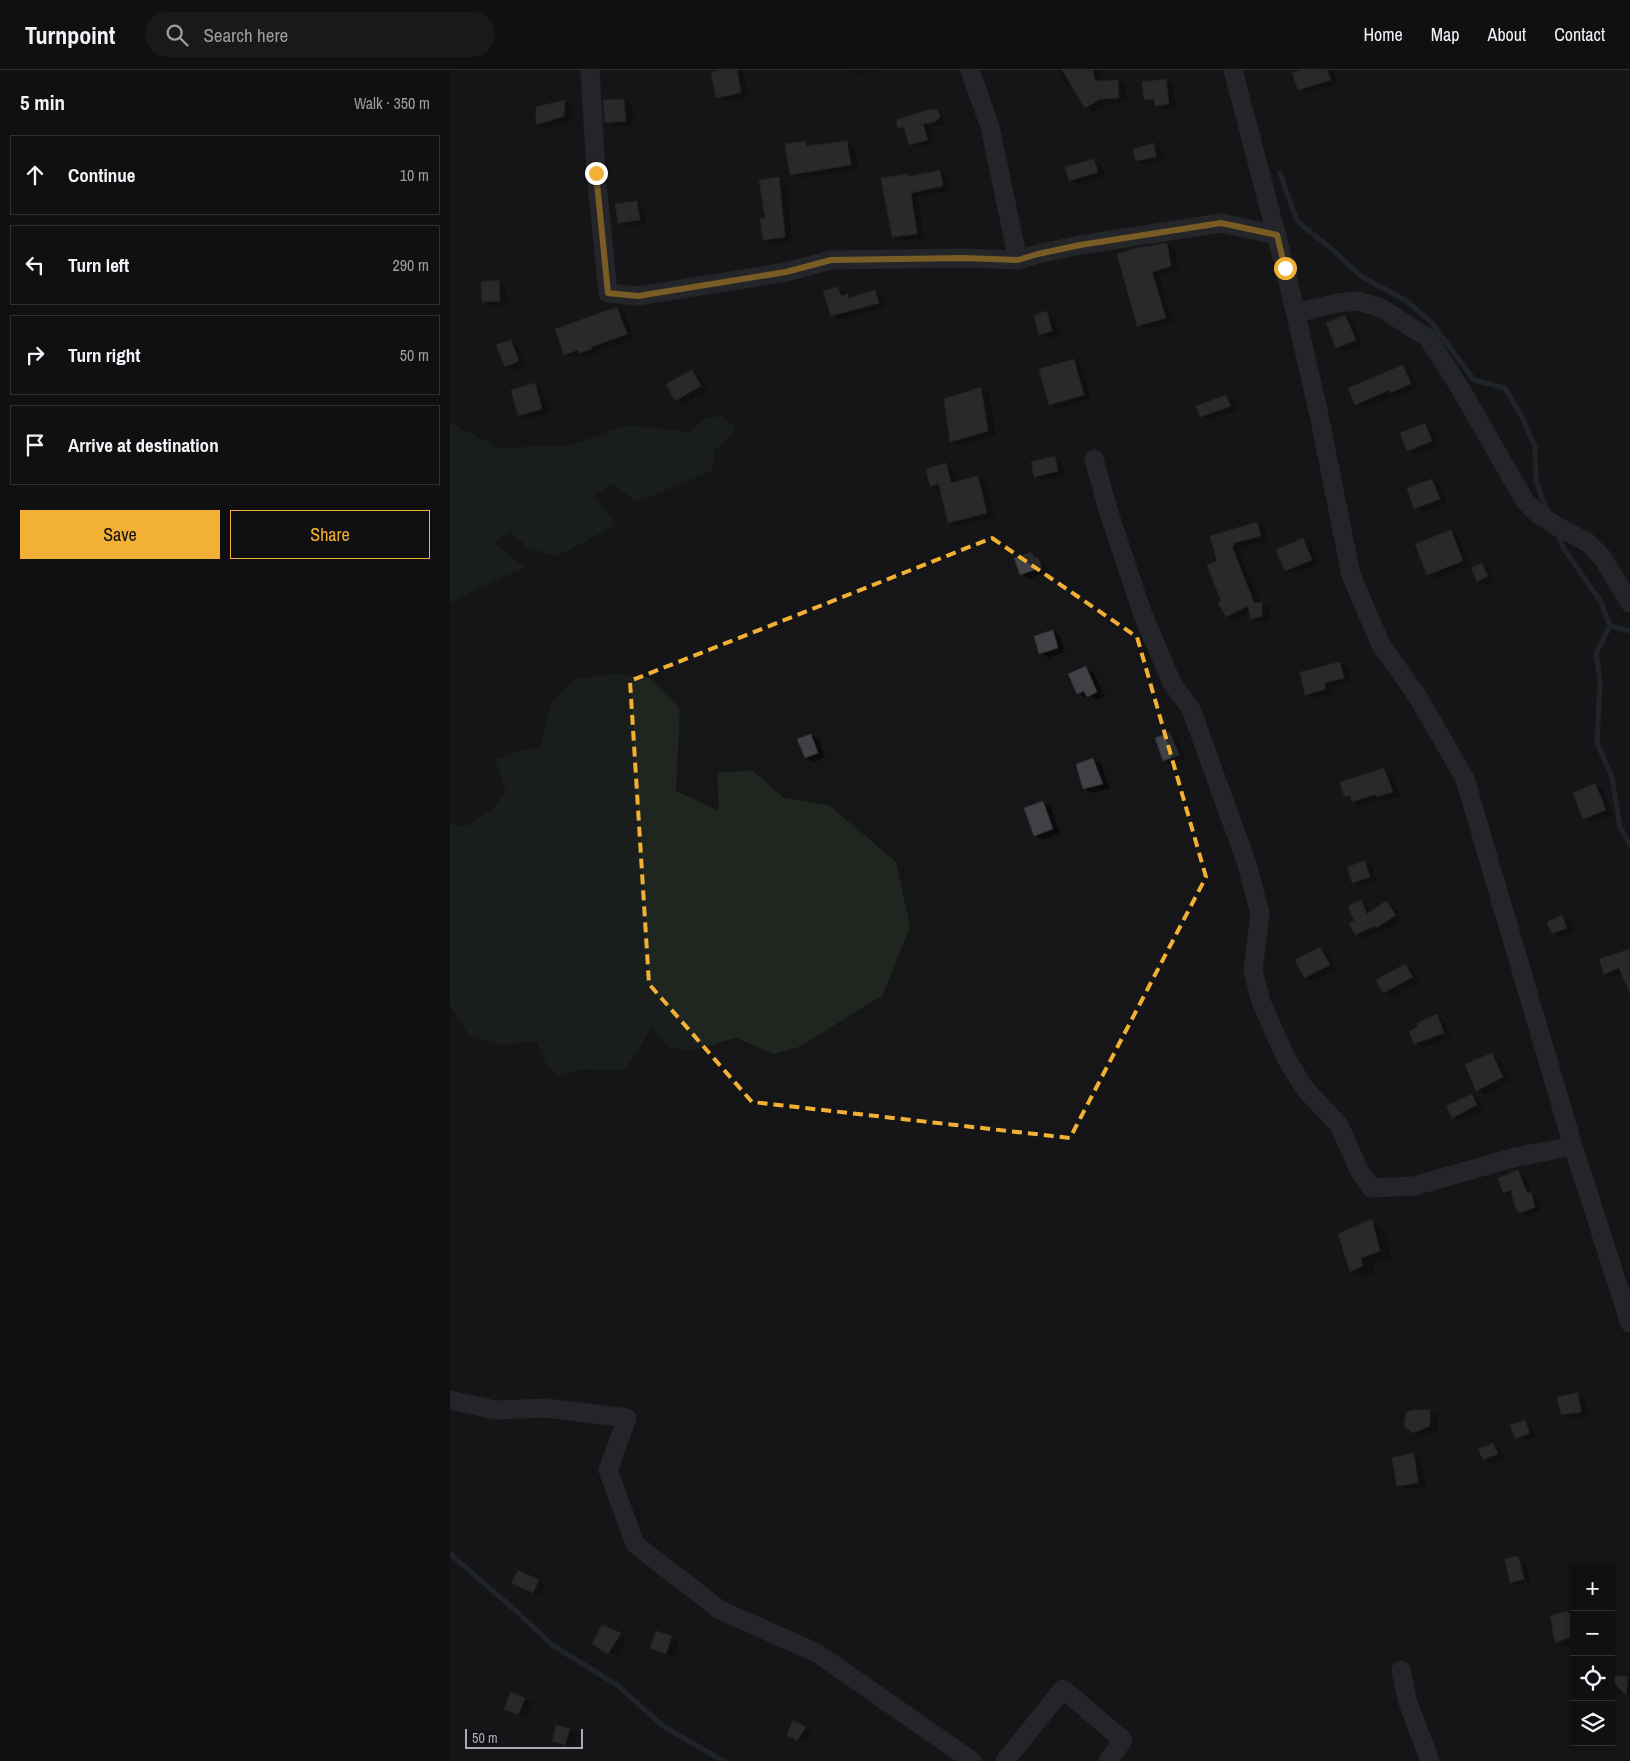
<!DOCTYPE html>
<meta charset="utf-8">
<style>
:root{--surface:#101012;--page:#19191b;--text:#f1f3f6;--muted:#9c9d9f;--line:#303032;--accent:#f2b134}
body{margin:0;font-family:"Archivo Narrow",sans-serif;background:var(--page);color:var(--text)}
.controls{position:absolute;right:15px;bottom:15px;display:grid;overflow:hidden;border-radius:0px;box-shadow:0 2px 8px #0003}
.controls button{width:45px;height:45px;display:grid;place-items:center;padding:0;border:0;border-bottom:1px solid var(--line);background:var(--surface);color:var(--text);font:25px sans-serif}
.scale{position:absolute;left:15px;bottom:12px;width:118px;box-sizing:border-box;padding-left:5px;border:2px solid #a8adb8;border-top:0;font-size:14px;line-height:18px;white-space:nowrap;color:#a8adb8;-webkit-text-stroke:4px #111113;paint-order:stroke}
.stop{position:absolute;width:15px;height:15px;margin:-11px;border:4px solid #f2b134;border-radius:50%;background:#fff}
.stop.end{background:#f2b134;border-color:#fff;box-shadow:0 1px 5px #0008}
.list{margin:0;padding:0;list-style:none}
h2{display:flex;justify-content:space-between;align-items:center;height:65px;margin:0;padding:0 20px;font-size:21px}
h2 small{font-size:16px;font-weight:400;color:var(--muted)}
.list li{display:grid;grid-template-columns:32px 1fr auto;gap:15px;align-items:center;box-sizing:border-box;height:80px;margin:0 10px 10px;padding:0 10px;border:1px solid var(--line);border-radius:0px}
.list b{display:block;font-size:19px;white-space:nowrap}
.list em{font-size:16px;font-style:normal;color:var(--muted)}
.actions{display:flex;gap:10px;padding:15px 20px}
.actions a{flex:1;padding:11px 0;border:1px solid var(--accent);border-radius:0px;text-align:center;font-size:18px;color:var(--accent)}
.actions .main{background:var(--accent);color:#111}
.icon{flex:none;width:28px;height:28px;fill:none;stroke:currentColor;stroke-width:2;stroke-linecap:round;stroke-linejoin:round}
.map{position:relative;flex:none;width:1180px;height:1691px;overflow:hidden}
header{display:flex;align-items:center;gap:30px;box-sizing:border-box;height:70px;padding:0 25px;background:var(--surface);border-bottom:1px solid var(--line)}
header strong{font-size:24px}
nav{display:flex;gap:28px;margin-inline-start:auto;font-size:18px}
.search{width:350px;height:45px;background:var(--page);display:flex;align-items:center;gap:12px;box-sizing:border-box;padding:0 18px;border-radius:28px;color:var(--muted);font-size:19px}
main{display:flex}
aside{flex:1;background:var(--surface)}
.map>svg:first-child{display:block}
.green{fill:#1e261f}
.shadow{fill:#0007}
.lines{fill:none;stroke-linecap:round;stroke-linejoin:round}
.stream{stroke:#2c353c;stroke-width:5}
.building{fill:#404145;stroke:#303034}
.street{stroke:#37383d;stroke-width:19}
.route{stroke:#f2b134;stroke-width:6}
.marked{fill:none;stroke:#f2b134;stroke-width:4;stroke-dasharray:10 6;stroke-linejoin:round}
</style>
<header>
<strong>Turnpoint</strong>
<div class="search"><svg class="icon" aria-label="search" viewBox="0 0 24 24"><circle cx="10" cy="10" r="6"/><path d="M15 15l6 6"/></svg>Search here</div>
<nav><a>Home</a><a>Map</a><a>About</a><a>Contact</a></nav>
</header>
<main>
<aside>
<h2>5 min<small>Walk · 350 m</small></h2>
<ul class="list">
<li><svg class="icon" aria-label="ahead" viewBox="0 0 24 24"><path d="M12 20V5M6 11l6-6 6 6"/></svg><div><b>Continue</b></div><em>10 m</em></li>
<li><svg class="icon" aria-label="left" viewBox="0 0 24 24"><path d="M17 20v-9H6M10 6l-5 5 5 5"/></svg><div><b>Turn left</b></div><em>290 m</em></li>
<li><svg class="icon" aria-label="right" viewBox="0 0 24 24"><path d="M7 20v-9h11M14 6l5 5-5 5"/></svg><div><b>Turn right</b></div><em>50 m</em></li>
<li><svg class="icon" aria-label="arrive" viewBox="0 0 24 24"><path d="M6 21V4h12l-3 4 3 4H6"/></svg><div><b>Arrive at destination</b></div></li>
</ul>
<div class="actions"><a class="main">Save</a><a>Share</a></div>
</aside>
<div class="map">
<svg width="1180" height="1691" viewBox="0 0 1180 1691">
<rect width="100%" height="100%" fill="#161618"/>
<path class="green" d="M 274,346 L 286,359 L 264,381 L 262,401 L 186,432 L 162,413 L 144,426 L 166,455 L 107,486 L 78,478 L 60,461 L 44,473 L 75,498 L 26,519 L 0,533 L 0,353 L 49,378 L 122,375 L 177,355 L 240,362 L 257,348 Z
M 160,604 L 198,607 L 230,639 L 226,721 L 269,741 L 267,702 L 303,701 L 334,728 L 379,735 L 446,792 L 460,856 L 433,925 L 349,977 L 325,984 L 286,968 L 242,980 L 218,978 L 202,956 L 184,987 L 172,1001 L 135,999 L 110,1006 L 97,995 L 86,971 L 48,975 L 19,965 L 0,935 L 0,754 L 16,756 L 42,740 L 56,722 L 45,689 L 70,681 L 91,677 L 101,632 L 125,609 Z"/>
<path class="shadow" d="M 279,0 L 289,0 L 294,3 L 298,27 L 275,32 L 267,27 Z
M 400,0 L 427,0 L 408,5 Z
M 610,0 L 650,0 L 652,12 L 668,11 L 676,15 L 677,32 L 659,33 L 644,42 L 636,37 L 623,15 L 621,16 L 613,11 Z
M 855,0 L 883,0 L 888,14 L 857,23 L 849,19 Z
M 716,11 L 723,15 L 726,38 L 714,40 L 706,35 L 706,33 L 696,29 Z
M 174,30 L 182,34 L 184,55 L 164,57 L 157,52 L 155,32 Z
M 115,31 L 122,35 L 122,51 L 95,59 L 87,54 Z
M 486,41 L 496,48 L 495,53 L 493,55 L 480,57 L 484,73 L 467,78 L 460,74 L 456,61 L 449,57 Z
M 355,72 L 362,76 L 396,72 L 404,77 L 409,99 L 349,109 L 341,104 Z
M 704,75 L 712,79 L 714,91 L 694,95 L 687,90 L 685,80 Z
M 644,90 L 652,95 L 655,107 L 628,114 L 620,110 Z
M 490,101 L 498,105 L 500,121 L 468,127 L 474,168 L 451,171 L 443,167 L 458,105 L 461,108 Z
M 329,109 L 337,113 L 342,171 L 322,174 L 314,169 L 316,149 Z
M 187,132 L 194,137 L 197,154 L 177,157 L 169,152 Z
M 717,174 L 725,179 L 728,200 L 709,206 L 723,252 L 696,260 L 688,255 L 668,185 Z
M 48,212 L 56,216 L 58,235 L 41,236 L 33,232 Z
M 388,218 L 402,228 L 424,221 L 432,226 L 436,237 L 390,250 L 382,245 Z
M 167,238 L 175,242 L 184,269 L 148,281 L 149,283 L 138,287 L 134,285 L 123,288 L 115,284 Z
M 597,243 L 605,247 L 610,265 L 598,269 L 590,264 Z
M 895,246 L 903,251 L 913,275 L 895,282 L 887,278 L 877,254 Z
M 60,271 L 68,276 L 76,295 L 63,301 L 56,296 Z
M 624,290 L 632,295 L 641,329 L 608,339 L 600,334 Z
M 952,297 L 960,301 L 968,318 L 949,327 L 945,325 L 914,339 L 906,334 Z
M 242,301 L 250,306 L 258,321 L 234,334 L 226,330 Z
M 85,314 L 93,319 L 100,343 L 77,350 L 69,345 Z
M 531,319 L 539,323 L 546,365 L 508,376 L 501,371 Z
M 776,326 L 784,330 L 788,340 L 759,351 L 751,346 Z
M 975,354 L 983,359 L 989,375 L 966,385 L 958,380 Z
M 604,387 L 612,392 L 616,405 L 593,411 L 586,407 L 582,393 Z
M 496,395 L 504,399 L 507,413 L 528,408 L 536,412 L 545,447 L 507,456 L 499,452 L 491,419 L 489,420 L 481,415 Z
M 982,410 L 990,415 L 997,434 L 973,443 L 965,438 Z
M 807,453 L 815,458 L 818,470 L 791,478 L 792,479 L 789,480 L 810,533 L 820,537 L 820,550 L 809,553 L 801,548 L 801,543 L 784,551 L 777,546 L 773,532 L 769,492 L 762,467 Z
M 1001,462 L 1009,466 L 1020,495 L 986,509 L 978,504 Z
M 853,470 L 861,474 L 869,494 L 844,505 L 836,500 Z
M 581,484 L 596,493 L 599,501 L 579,509 L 572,504 Z
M 1032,495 L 1039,499 L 1045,511 L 1036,516 L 1028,511 Z
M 603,561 L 610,566 L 615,582 L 598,588 L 591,583 Z
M 890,593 L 898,598 L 901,612 L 881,617 L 883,624 L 864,628 L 856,624 Z
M 636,597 L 643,602 L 655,626 L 646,630 L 639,626 L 636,628 L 628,623 Z
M 720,663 L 728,668 L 736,689 L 722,695 L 714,690 Z
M 361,665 L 369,670 L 375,688 L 363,692 L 356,688 Z
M 643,690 L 651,694 L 660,718 L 642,723 L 634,718 Z
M 934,699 L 941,704 L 950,726 L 936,731 L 933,729 L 910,736 L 895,725 Z
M 1145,715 L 1153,719 L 1163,745 L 1142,753 L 1134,748 Z
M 593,732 L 601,737 L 610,764 L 592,770 L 585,765 Z
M 915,793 L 923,797 L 927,811 L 911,816 L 903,812 Z
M 911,832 L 918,836 L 921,842 L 936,832 L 944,837 L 953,850 L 935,861 L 932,860 L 914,869 L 906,864 L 906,851 Z
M 1112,846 L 1120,851 L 1124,862 L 1110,868 L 1103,863 Z
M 870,878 L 878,883 L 887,900 L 863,912 L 855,907 Z
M 1180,880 L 1180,913 L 1173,903 L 1163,907 L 1155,903 Z
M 955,896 L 963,900 L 970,912 L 942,927 L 934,923 L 928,911 Z
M 987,946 L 994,950 L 1001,967 L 973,978 L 965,973 Z
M 1042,984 L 1050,989 L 1060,1011 L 1035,1025 L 1027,1020 Z
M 1022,1026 L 1030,1030 L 1034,1040 L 1011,1051 L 1003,1047 Z
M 1068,1101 L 1075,1105 L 1082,1123 L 1088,1127 L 1091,1141 L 1077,1146 L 1070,1142 L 1063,1125 L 1061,1126 L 1054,1122 Z
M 921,1151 L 933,1158 L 941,1188 L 923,1195 L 924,1203 L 913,1208 L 901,1201 Z
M 1128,1324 L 1135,1329 L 1138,1346 L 1120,1349 L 1112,1345 Z
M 980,1341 L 988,1346 L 988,1360 L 972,1367 L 964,1362 Z
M 1074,1351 L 1082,1356 L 1087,1367 L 1074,1372 L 1066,1368 Z
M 1043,1374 L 1051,1379 L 1055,1389 L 1042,1394 L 1034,1390 L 1030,1380 Z
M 964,1384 L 972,1389 L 976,1417 L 956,1419 L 948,1415 Z
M 1068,1488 L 1076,1492 L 1081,1513 L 1077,1515 L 1071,1491 L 1068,1491 L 1074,1515 L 1069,1517 L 1061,1512 Z
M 89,1511 L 96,1515 L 91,1526 L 71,1517 Z
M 152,1557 L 178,1569 L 167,1587 L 144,1574 Z
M 221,1567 L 229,1572 L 224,1587 L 201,1578 Z
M 1124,1567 L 1124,1573 L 1114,1576 L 1106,1572 L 1111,1569 L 1111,1572 Z
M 1177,1608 L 1180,1609 L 1179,1626 L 1161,1609 Z
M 62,1623 L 83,1633 L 76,1648 L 63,1643 Z
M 343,1651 L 363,1662 L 356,1674 L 346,1669 Z
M 119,1660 L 127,1664 L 123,1679 L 103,1670 Z"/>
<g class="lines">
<path class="stream" d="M 830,103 L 847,151 L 885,182 L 912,207 L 955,230 L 981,252 L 1024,310 L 1055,318 L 1071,345 L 1085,377 L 1086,411 L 1094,434 L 1099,443
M 1109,464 L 1112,476 L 1151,532 L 1160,556 L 1180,561
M 1160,556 L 1146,583 L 1150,611 L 1147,673 L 1162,707 L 1170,757 L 1180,775
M 0,1484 L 64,1539 L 102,1575 L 167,1615 L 213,1656 L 273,1691"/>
</g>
<path class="building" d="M 272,0 L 287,0 L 291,23 L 266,28 L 261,2 Z
M 612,0 L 643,0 L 645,11 L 668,10 L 669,28 L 650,29 L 635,38 Z
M 851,0 L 877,0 L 881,10 L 848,20 L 842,3 Z
M 716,9 L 719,34 L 705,36 L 704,29 L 694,30 L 692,12 Z
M 174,29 L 176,51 L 155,53 L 153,30 Z
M 115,30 L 114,46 L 86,55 L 86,37 Z
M 481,39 L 487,40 L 489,43 L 490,47 L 485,52 L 473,54 L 478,70 L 459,75 L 454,57 L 448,58 L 446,50 Z
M 356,71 L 356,76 L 397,71 L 401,95 L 340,105 L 335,74 Z
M 704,73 L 706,87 L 685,91 L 683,79 Z
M 644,89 L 648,102 L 619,111 L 615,97 Z
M 490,100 L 493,116 L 461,123 L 467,164 L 442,167 L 431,108 L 458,104 L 458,107 Z
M 329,107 L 335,167 L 313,170 L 310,148 L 315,148 L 309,110 Z
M 187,131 L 190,150 L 168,153 L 165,134 Z
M 717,173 L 721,196 L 702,202 L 716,248 L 687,256 L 667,184 L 687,178 Z
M 49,210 L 50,231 L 32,232 L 31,212 Z
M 388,217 L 391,226 L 398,224 L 399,228 L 425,220 L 429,233 L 381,246 L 373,221 Z
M 167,237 L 177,264 L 141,277 L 142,279 L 129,283 L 128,280 L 114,285 L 105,259 Z
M 597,241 L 602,261 L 589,265 L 584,245 Z
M 895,245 L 906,270 L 886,278 L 876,253 Z
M 61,270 L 69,291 L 55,297 L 46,275 Z
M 624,289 L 634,325 L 599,335 L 589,299 Z
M 953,295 L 961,314 L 940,323 L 939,320 L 905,335 L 898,318 Z
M 242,300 L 251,316 L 225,331 L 216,314 Z
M 85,313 L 92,339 L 68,346 L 61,320 Z
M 531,317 L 538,361 L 500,372 L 494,329 Z
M 776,325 L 781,336 L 750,347 L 746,336 Z
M 975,353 L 982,371 L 957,381 L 950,363 Z
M 605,386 L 608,401 L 584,407 L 581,392 Z
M 496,393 L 501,413 L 528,406 L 537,443 L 498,453 L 489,414 L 480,416 L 476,399 Z
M 982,409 L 990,429 L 964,439 L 957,418 Z
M 807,452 L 811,466 L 784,473 L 784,475 L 782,476 L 804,533 L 812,532 L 812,546 L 800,549 L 798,536 L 776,547 L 768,533 L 771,531 L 757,495 L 767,491 L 760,466 Z
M 1001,460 L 1013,491 L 977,505 L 965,474 Z
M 853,468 L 862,490 L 835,501 L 826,480 Z
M 581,482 L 585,488 L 588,487 L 592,497 L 570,505 L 564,488 Z
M 1032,493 L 1038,506 L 1027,512 L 1021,498 Z
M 603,560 L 608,578 L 589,584 L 584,566 Z
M 890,592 L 894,608 L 874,613 L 876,619 L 855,625 L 850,602 Z
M 636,596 L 647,622 L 637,627 L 634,621 L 627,624 L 618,604 Z
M 720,662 L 729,685 L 713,691 L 705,668 Z
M 361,664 L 368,683 L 355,688 L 347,669 Z
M 643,688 L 653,714 L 633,719 L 626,694 Z
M 934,698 L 943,722 L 927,727 L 926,724 L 902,732 L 900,726 L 894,726 L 890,712 Z
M 1145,713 L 1156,740 L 1133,749 L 1123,723 Z
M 593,731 L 603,759 L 584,766 L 574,738 Z
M 915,791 L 920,807 L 902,813 L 897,797 Z
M 911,830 L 917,844 L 936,831 L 946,845 L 926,858 L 925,856 L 905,865 L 899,853 L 904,851 L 898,836 Z
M 1112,845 L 1117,858 L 1102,864 L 1097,852 Z
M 870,877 L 880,895 L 854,908 L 845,890 Z
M 1180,879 L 1180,923 L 1169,898 L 1154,904 L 1149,889 Z
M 955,894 L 963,907 L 933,923 L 926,910 Z
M 987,944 L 994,963 L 964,974 L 959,961 L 968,957 L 967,953 Z
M 1042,983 L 1053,1007 L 1026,1021 L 1015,994 Z
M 1022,1024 L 1027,1035 L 1002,1048 L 996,1036 Z
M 1068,1100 L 1077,1123 L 1081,1122 L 1085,1137 L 1069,1143 L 1065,1136 L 1061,1120 L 1053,1123 L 1048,1108 Z
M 922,1149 L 930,1181 L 911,1188 L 913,1196 L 900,1202 L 888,1164 Z
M 1128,1323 L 1131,1342 L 1111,1345 L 1107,1327 Z
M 962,1340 L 980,1340 L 980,1356 L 963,1363 L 954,1356 L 956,1343 Z
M 1075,1350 L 1080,1363 L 1065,1369 L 1060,1355 Z
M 1043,1373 L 1048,1384 L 1033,1390 L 1028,1379 Z
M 964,1383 L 968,1413 L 947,1416 L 942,1388 Z
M 1068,1486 L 1074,1509 L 1060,1513 L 1055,1489 Z
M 68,1500 L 89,1510 L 83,1523 L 61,1513 Z
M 1116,1541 L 1124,1547 L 1124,1565 L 1105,1573 L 1100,1546 Z
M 152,1555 L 171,1563 L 158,1584 L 142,1574 Z
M 206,1561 L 222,1566 L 216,1584 L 200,1578 Z
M 1161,1605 L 1178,1607 L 1176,1625 L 1161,1610 Z
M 61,1622 L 75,1628 L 68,1645 L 54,1639 Z
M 343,1650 L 356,1657 L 347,1671 L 337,1665 Z
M 106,1655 L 120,1659 L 115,1675 L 102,1671 Z"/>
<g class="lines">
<path class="street" d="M 140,0 L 146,103 L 158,223 L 188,226 L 336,202 L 381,190 L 514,188 L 568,190 L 588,184 L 630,175 L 771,153 L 827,165
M 520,0 L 540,57 L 568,190
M 783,0 L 835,198 L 868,340 L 901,505 L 931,575 L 968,627 L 1015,709 L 1123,1076 L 1180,1253
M 846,243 L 887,233 L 908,231 L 931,238 L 978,268 L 1010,318 L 1075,431 L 1088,444 L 1108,457 L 1137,472 L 1152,487 L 1180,533
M 644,389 L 658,440 L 693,545 L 722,613 L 741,639 L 797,794 L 810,843 L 803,901 L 811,932 L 836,988 L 855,1019 L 889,1055 L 909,1100 L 921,1118 L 964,1116 L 1066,1087 L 1123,1076
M 0,1330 L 45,1340 L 96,1338 L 177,1348 L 158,1400 L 185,1474 L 270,1540 L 367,1583 L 522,1691
M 951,1600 L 957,1630 L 980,1691
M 555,1691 L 613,1619 L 673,1670 L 658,1691"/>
</g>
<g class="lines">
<path class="route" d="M 146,103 L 158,223 L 188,226 L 336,202 L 381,190 L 514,188 L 568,190 L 588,184 L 630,175 L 771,153 L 827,165 L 835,198"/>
</g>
<path d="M0 0H1180V1691H0ZM 542,468 L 687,567 L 756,807 L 620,1068 L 302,1032 L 199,914 L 180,611 Z" fill="#161618" fill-opacity=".55" fill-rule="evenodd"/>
<path class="marked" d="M 542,468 L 687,567 L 756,807 L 620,1068 L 302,1032 L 199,914 L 180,611 Z"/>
</svg>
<div class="controls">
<button>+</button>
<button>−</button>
<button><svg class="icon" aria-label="locate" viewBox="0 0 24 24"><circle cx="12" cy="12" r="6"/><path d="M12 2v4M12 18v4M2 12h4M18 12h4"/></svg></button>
<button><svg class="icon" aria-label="layers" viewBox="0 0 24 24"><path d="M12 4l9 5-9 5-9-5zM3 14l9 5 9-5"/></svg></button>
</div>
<div class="scale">50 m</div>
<div class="stop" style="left:835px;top:198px"></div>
<div class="stop end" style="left:146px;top:103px"></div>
</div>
</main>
